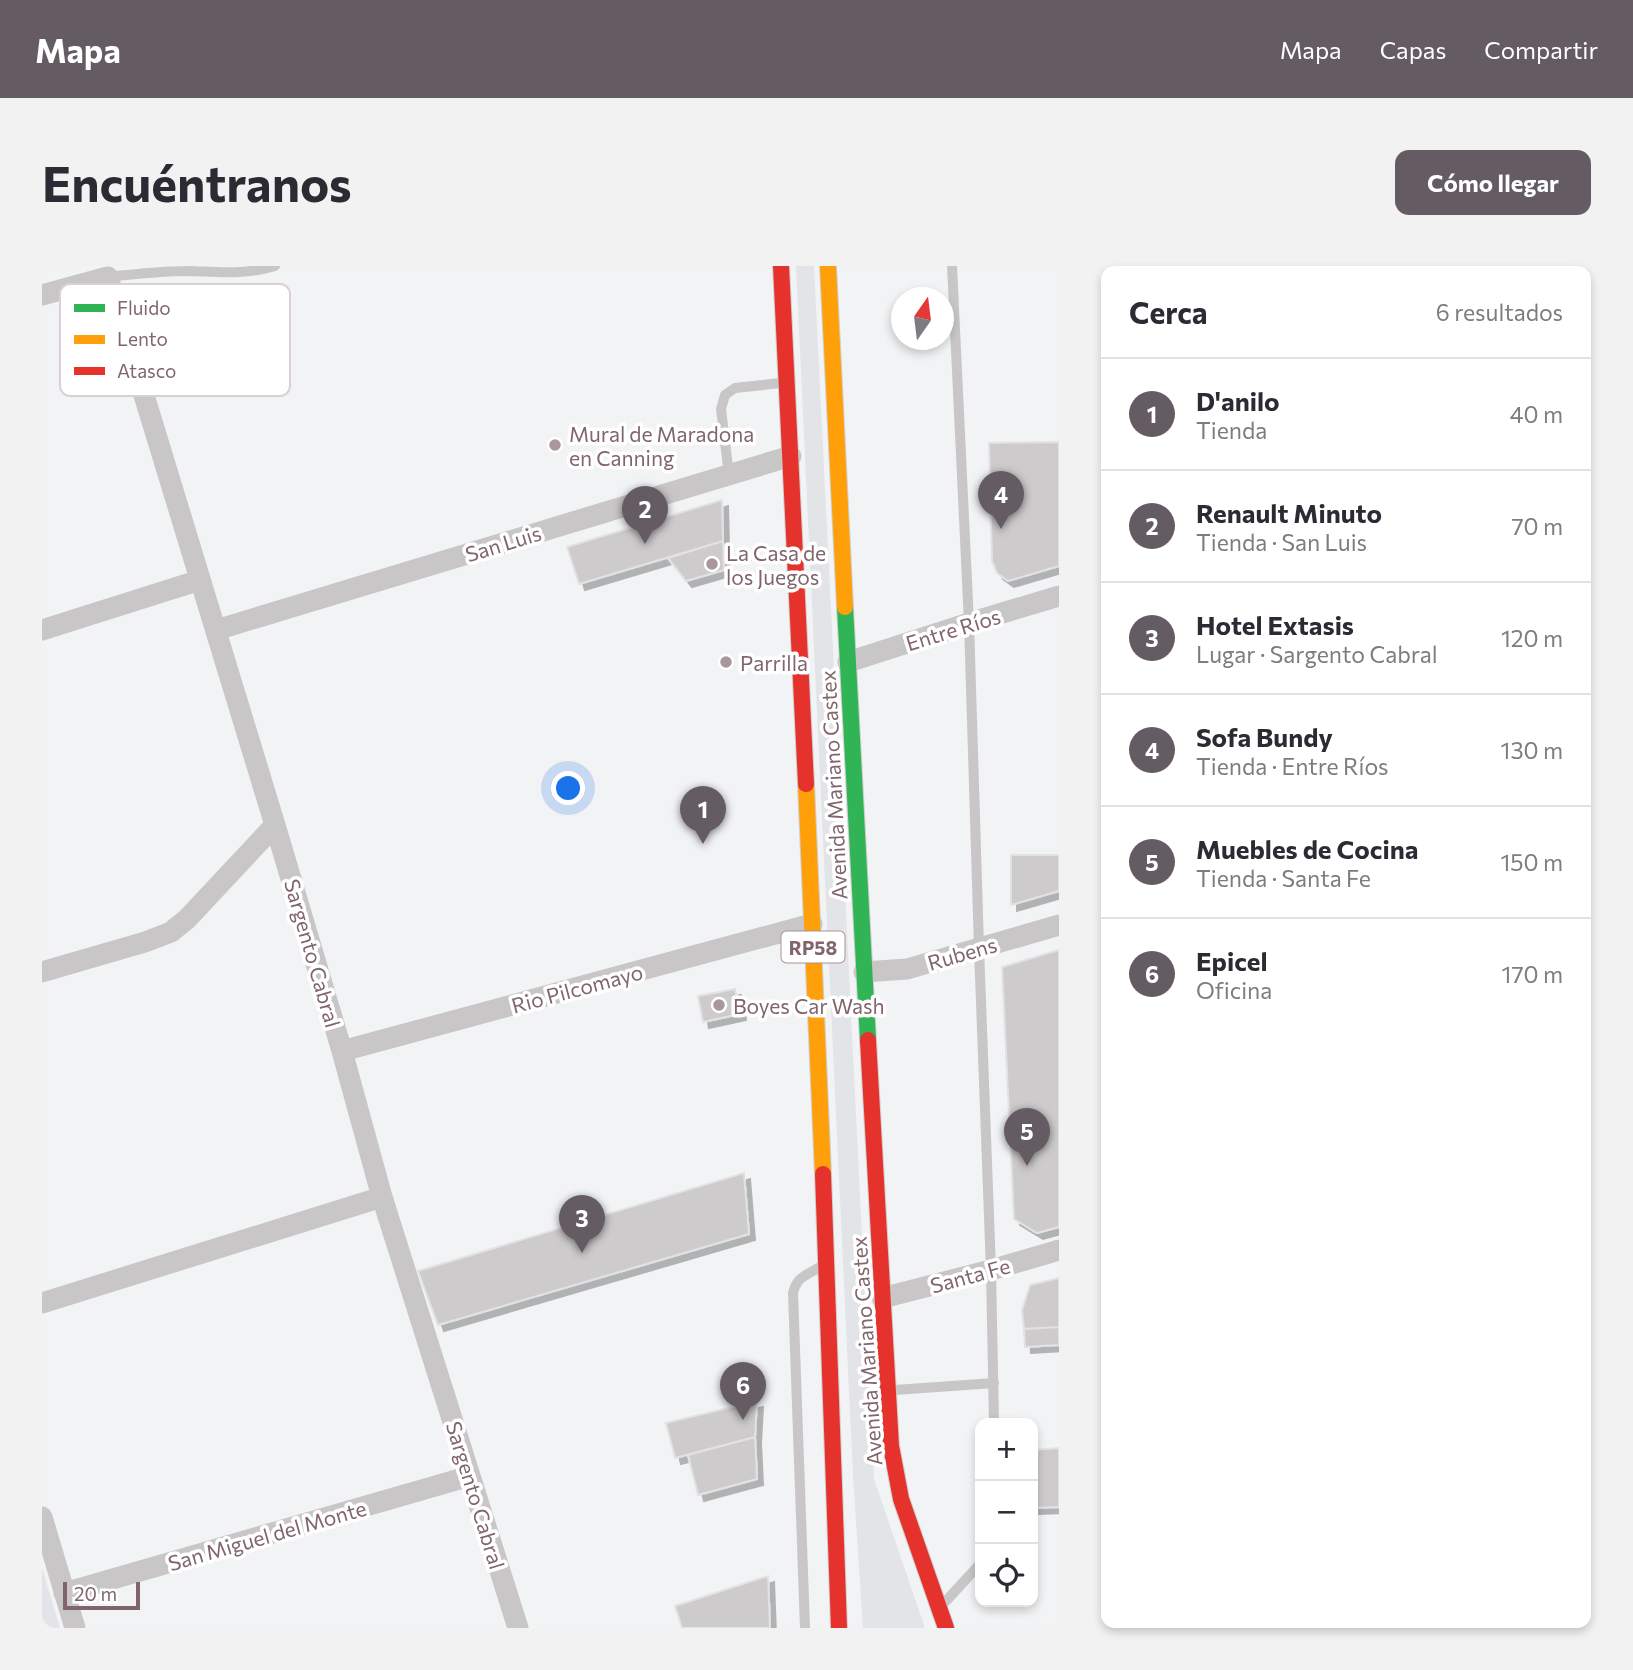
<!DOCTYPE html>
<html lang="es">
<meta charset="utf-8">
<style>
:root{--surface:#fff;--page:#f2f2f3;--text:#2b2b33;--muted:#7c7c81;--line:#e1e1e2;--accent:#645c62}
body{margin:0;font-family:Commissioner,sans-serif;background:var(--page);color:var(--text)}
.controls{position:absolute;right:21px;bottom:21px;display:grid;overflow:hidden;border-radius:14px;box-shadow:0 4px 10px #0003}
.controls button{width:63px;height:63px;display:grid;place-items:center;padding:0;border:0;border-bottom:2px solid var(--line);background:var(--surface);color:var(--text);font:35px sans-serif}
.compass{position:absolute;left:849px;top:21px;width:63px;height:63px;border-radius:50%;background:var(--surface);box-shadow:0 4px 10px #0003;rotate:14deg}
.scale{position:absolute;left:21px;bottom:18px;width:77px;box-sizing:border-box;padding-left:7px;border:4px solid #81656c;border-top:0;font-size:19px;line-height:24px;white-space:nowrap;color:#81656c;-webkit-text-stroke:5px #fff;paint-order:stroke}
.you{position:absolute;left:527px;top:523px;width:24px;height:24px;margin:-18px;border:5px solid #fff;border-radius:50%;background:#1a73e8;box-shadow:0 0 0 10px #1a73e833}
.badge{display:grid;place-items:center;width:46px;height:46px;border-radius:50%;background:var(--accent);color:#fff;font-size:23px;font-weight:700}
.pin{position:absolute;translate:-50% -58px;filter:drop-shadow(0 2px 4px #0008)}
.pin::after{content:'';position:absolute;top:37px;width:24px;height:21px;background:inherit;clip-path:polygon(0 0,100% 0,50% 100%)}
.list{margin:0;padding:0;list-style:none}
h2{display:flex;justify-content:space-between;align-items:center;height:91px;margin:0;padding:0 28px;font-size:30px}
h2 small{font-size:23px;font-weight:400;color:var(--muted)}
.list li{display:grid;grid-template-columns:46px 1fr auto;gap:21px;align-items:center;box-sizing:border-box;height:112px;padding:0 28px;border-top:2px solid var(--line)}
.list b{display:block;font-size:26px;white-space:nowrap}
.list p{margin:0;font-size:23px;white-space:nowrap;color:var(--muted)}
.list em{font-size:23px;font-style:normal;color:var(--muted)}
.icon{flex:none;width:38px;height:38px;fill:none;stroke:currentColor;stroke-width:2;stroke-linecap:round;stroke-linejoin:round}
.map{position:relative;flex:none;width:1017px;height:1362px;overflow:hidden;border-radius:14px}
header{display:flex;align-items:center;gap:42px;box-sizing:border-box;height:98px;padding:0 35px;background:var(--accent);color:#fff}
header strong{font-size:33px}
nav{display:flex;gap:38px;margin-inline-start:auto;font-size:24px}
.intro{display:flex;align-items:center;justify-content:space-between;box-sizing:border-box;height:168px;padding:0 42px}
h1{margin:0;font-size:49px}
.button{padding:18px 32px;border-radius:14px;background:var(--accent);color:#fff;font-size:24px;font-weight:700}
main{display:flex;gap:42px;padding:0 42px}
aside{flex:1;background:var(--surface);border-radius:14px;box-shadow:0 4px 10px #0003}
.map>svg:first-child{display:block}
.green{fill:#e3e4e8}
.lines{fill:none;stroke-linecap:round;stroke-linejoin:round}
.stream{stroke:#d5cad0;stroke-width:8}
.building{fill:#cecbcd;stroke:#e2e2e3;stroke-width:2;filter:url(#shadow)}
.fast-casing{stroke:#d0cfd0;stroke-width:18}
.slow-casing{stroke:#d0cfd0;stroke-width:18}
.jam-casing{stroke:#d0cfd0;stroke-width:18}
.lane{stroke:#c8c6c6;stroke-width:10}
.street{stroke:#c8c6c6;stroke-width:21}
.fast{stroke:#30b455;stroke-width:16}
.slow{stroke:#ff9f0a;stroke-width:16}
.jam{stroke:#e5322d;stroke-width:16}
.poi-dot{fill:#a9979c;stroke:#fff;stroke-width:2.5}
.labels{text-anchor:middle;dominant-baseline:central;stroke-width:7;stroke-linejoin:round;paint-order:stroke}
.shield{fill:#fff;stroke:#a79398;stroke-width:2}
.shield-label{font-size:19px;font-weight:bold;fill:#81656c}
.poi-label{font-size:21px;fill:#81656c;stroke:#fff;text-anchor:start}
.street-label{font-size:21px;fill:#81656c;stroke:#fff}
.key{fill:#fff;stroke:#d9d1d3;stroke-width:2}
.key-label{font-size:19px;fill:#81656c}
</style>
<header>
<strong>Mapa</strong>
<nav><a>Mapa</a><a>Capas</a><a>Compartir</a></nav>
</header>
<div class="intro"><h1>Encuéntranos</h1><a class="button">Cómo llegar</a></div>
<main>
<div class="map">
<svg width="1017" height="1362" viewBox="0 0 1017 1362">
<defs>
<filter id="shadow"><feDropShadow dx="6" dy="6" stdDeviation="0" flood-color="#0004"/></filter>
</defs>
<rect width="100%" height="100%" fill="#f2f3f4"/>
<path class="green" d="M 754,0 L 772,0 L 832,1213 L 883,1362 L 821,1362 L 811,1210 Z
M 0,1302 L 18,1362 L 0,1362 Z"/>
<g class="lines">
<path class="stream" d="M 92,28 L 121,123"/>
</g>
<path class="building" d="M 1017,176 L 1017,300 L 966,315 L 955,307 L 950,295 L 947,177 Z
M 680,234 L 681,275 L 537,318 L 525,281 Z
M 681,275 L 682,304 L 644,315 L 626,292 Z
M 969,589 L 1017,589 L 1017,625 L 969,639 Z
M 1017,684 L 1017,961 L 995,967 L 972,953 L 960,701 Z
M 693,723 L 698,748 L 661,756 L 656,730 Z
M 702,907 L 707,968 L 396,1059 L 376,1005 Z
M 1017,1012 L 1017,1061 L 982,1063 L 980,1044 L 988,1019 Z
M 1017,1061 L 1017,1079 L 983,1081 L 982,1063 Z
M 715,1135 L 713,1171 L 633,1192 L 624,1157 Z
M 713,1171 L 715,1213 L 656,1229 L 646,1189 Z
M 1017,1182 L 1017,1241 L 991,1242 L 991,1184 Z
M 726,1310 L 728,1362 L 640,1362 L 633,1340 Z"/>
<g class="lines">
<defs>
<path id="fast" d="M 803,341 L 826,774"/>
<path id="slow" d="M 786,0 L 803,341
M 764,518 L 781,908"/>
<path id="jam" d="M 739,0 L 764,518
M 826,774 L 849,1180 L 859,1233 L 904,1362
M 781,908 L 797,1362"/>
</defs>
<use href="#fast" class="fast-casing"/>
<use href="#slow" class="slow-casing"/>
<use href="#jam" class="jam-casing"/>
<path class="lane" d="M 910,0 L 927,357 L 937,682 L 949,1004 L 952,1157
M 66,11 C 93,8 120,5 147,5 C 178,6 203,9 233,0
M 687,209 L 679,143 L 683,129 L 693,122 L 739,117
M 853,1124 L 952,1117
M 904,1335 L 938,1298
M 763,1362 L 751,1027 C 755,1011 763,1010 776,1002"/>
<path class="street" d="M 0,29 L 66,11 L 233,559 L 300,785 L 340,931 L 476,1362
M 0,364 L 158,314
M 174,364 L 749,190
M 806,396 L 927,357 L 1017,330
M 0,706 L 103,676 L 129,666 L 145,653 L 233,559
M 822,706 L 865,703 L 1017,659
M 300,785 L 770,658
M 840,1032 L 949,1004 L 1017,984
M 0,1037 L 340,931
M 0,1251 L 33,1362
M 22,1327 L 428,1210"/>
<use href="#fast" class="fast"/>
<use href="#slow" class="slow"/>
<use href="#jam" class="jam"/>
</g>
<g class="poi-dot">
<circle cx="513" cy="179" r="7"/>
<circle cx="670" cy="298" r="7"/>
<circle cx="684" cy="396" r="7"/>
<circle cx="677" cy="739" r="7"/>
</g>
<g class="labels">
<rect class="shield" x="739.5" y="665.5" width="63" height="31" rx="5"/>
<g class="shield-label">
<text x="771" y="681">RP58</text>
</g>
<g class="poi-label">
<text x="527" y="167">Mural de Maradona<tspan x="527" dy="24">en Canning</tspan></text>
<text x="684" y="286">La Casa de<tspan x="684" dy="24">los Juegos</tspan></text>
<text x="698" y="396">Parrilla</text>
<text x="691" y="739">Boyes Car Wash</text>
</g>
<g class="street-label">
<text transform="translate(461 277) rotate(-17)">San Luis</text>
<text transform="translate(911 363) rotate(-17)">Entre Ríos</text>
<text transform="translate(791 519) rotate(-93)">Avenida Mariano Castex</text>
<text transform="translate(271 687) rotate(74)">Sargento Cabral</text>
<text transform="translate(920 687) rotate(-16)">Rubens</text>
<text transform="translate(535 722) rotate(-15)">Rio Pilcomayo</text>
<text transform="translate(928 1009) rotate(-15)">Santa Fe</text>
<text transform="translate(824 1085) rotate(-94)">Avenida Mariano Castex</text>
<text transform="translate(434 1229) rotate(73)">Sargento Cabral</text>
<text transform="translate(225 1269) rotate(-16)">San Miguel del Monte</text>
</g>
</g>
<rect x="18" y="18" width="230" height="112" rx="10" class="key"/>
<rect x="32" y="38" width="31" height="8" fill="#30b455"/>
<rect x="32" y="69" width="31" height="9" fill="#ff9f0a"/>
<rect x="32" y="101" width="31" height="8" fill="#e5322d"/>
<g class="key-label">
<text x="75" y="49">Fluido</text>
<text x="75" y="80">Lento</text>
<text x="75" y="112">Atasco</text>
</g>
</svg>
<div class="controls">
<button>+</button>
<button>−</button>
<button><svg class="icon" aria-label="locate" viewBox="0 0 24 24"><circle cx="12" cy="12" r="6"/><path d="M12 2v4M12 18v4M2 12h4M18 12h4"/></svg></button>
</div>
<svg class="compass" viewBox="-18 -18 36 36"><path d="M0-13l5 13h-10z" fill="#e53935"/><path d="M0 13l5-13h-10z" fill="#7c7c81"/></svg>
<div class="scale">20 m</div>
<div class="you"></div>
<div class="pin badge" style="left:661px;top:578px">1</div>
<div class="pin badge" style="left:603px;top:278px">2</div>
<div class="pin badge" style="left:540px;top:987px">3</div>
<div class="pin badge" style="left:959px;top:263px">4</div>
<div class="pin badge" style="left:985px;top:900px">5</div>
<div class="pin badge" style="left:701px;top:1154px">6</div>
</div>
<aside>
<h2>Cerca<small>6 resultados</small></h2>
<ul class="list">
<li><span class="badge">1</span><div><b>D'anilo</b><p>Tienda</p></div><em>40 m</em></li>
<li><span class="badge">2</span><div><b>Renault Minuto</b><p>Tienda · San Luis</p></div><em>70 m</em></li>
<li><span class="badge">3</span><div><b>Hotel Extasis</b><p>Lugar · Sargento Cabral</p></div><em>120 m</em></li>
<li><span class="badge">4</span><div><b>Sofa Bundy</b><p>Tienda · Entre Ríos</p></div><em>130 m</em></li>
<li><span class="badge">5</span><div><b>Muebles de Cocina</b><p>Tienda · Santa Fe</p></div><em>150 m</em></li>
<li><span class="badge">6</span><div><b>Epicel</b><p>Oficina</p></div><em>170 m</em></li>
</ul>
</aside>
</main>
